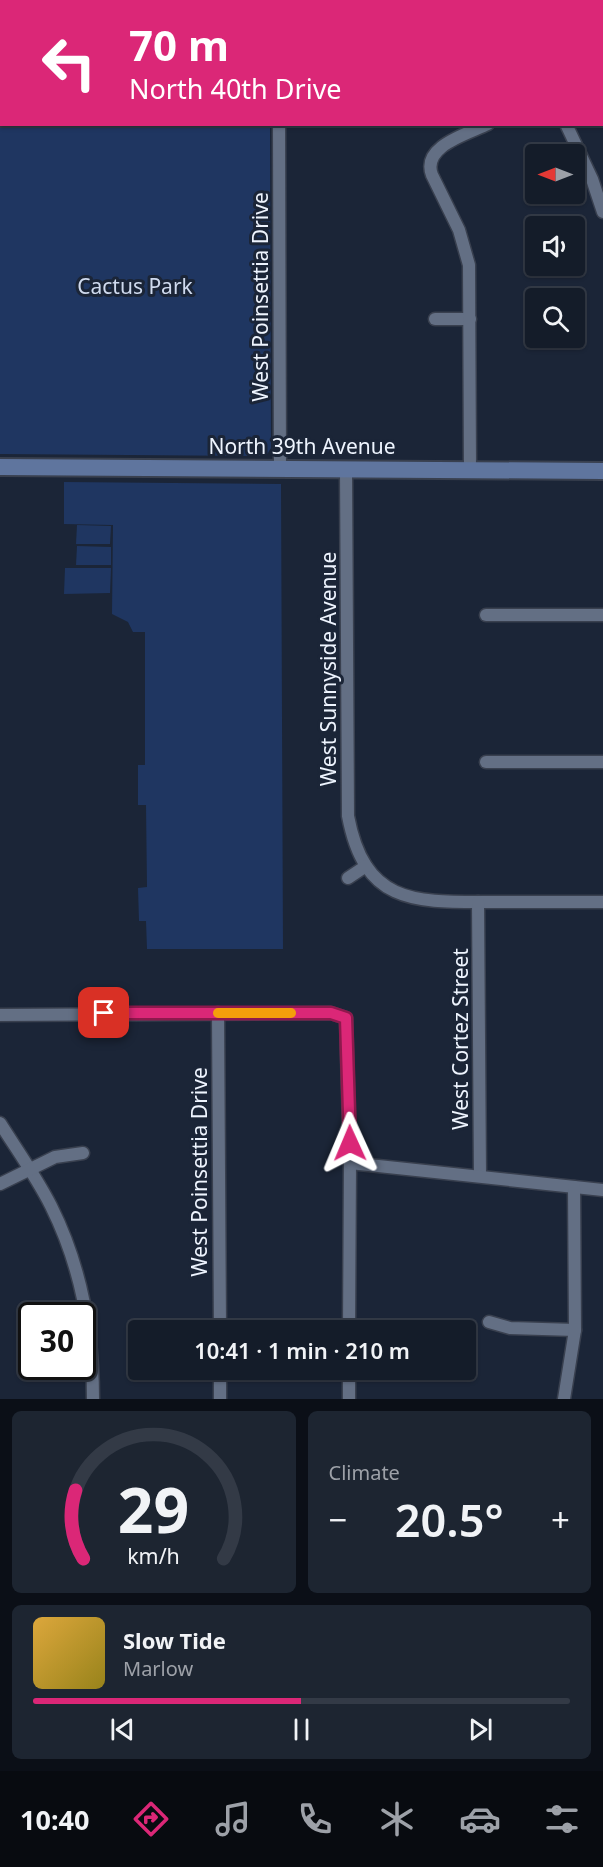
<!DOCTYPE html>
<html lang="en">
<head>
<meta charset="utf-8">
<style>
  :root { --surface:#141c29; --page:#1d2531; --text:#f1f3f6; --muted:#9da1a8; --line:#333a46; --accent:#db2777 }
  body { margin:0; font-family:"Noto Sans",sans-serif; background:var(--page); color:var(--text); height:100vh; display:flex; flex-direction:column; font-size:22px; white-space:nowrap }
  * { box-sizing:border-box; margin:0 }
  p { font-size:20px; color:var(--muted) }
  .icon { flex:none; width:33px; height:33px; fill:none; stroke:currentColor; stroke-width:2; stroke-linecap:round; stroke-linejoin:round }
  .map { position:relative; height:1399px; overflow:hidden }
  .side { display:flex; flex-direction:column; gap:12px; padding:12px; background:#0b0f17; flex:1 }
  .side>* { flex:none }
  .top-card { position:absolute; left:0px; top:0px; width:603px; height:126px; box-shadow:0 2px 4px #0004,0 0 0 2px var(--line); background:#db2777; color:#fff; overflow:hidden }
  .needle { width:39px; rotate:270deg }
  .controls { position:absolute; left:525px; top:144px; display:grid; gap:12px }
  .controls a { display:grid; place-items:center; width:60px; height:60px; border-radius:6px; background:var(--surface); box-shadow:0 2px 4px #0004,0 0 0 2px var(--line); font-size:30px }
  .speed { position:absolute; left:18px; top:1302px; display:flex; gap:12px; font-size:30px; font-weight:700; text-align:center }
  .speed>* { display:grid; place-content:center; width:78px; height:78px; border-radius:50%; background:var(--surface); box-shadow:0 2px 4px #0004,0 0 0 2px var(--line); line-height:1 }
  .speed .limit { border:3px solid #111; border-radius:9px; background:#fff; color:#111 }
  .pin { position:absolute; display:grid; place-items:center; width:51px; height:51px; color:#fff; margin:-26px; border-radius:12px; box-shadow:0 3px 9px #0006 }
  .me { position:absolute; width:66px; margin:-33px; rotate:359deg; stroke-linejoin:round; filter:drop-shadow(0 0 4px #0008) }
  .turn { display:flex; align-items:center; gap:21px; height:126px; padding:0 30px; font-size:27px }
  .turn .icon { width:78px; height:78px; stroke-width:2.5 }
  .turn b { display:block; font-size:42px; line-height:51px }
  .big { font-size:45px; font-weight:600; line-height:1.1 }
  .side .card { flex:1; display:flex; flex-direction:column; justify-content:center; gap:9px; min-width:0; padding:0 21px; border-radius:9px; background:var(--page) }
  .side .dial { align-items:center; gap:0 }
  .dial svg { height:156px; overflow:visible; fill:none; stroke:var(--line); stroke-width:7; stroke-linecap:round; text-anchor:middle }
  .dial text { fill:var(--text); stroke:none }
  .song { display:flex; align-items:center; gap:18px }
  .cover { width:72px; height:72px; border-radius:9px; background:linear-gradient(135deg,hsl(40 70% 55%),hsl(50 70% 35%)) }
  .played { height:6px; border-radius:3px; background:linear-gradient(90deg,var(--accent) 50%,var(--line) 50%) }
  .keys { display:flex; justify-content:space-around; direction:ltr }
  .heat { display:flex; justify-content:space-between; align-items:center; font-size:33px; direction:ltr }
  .side .tiles { flex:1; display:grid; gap:12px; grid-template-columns:1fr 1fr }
  .card:last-child { grid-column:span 2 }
  .trip { position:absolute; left:128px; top:1320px; width:348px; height:60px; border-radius:6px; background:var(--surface); box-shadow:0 2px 4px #0004,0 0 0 2px var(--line); font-weight:600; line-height:60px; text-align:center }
  .dock { display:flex; height:96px; justify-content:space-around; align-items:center; background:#080b10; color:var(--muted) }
  .dock .icon { width:42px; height:42px }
  .dock .active { color:var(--accent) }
  .dock b { font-size:27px; color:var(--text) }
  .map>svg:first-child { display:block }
  .green { fill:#1f3661 }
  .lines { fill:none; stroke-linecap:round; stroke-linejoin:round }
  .street-casing { stroke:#39404f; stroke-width:15 }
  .secondary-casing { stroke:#39404f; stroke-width:20 }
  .street { stroke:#636f84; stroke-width:12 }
  .secondary { stroke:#5f759e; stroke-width:16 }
  .route-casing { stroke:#8e194d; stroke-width:15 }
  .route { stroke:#db2777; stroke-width:10 }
  .slow { stroke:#f59e0b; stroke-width:10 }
  .labels { text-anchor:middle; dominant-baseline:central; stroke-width:6; stroke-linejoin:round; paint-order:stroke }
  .park-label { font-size:21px; fill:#cfdaee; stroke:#1b2537 }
  .street-label { font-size:21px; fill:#eef4fe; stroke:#1b2537 }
</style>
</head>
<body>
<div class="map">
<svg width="603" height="1399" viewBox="0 0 603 1399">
  <rect width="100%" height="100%" fill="#1b2537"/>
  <!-- green -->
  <g class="green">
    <path d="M0,0h270l-268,2v122l268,1 1,323 -5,8 -266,-2z"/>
    <path d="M64,482l217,2 2,465h-136l-1,-28h-7l-1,-33 9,-1 -1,-82h-8v-40h7v-133h-12l-5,-10 -16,-8 1,-89 -49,-1z"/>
    <path d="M77,525l34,1 -1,18h-34z"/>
    <path d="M77,546l34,1v18h-35z"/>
    <path d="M65,568h46l-1,25 -46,1z"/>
  </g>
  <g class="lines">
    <defs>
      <g id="street">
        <path d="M279,0v2"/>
        <path d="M510,0v2"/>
        <path d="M279,124l1,345"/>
        <path d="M566,124l26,55 11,33"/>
        <path d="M435,319h35"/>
        <path d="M346,469l2,347c17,90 68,86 145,86 37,0 73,0 110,0"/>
        <path d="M470,470l-1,-205 -10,-35 -27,-55c-11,-29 36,-41 56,-51"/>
        <path d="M486,615h117"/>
        <path d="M486,762h117"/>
        <path d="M348,878l18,-12"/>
        <path d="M478,902l2,274"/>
        <path d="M218,1013l2,317"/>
        <path d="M0,1015l331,-2 15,5 4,145 -1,167"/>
        <path d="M0,1123c17,27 37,55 51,83 30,60 42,126 42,193"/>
        <path d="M350,1163l253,27"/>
        <path d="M0,1184l55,-27 28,-4"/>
        <path d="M489,1322l21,6 65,2"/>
        <path d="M220,1370v29"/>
        <path d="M349,1399v-29"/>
        <path d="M564,1399l11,-69 -1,-143"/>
      </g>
      <path id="secondary" d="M0,467l603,4"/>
    </defs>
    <!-- street casing -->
    <use href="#street" class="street-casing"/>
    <!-- secondary casing -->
    <use href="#secondary" class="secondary-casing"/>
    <!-- street -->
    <use href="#street" class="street"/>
    <!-- secondary -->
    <use href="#secondary" class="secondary"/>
  </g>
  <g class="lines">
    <defs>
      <path id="route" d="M104,1013h227l15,5 4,125"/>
    </defs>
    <!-- route casing -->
    <use href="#route" class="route-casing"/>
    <!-- route -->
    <use href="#route" class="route"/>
    <!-- slow -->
    <path class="slow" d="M218,1013h73"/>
  </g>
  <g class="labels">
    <!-- park labels -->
    <g class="park-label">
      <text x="135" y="286">Cactus Park</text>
    </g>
    <!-- street labels -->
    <g class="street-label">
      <text transform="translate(260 297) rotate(-90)">West Poinsettia Drive</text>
      <text x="302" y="446">North 39th Avenue</text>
      <text transform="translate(328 669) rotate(-90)">West Sunnyside Avenue</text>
      <text transform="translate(460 1039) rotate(-90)">West Cortez Street</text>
      <text transform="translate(199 1172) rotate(-90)">West Poinsettia Drive</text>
    </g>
  </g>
</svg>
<div class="controls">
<a><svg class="needle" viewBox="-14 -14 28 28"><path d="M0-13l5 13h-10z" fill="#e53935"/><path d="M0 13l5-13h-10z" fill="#9da1a8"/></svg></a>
<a><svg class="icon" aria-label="sound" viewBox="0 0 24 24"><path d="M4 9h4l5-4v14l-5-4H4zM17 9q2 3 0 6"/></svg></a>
<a><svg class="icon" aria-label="search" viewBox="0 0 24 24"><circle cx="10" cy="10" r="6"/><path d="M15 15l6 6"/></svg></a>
</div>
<div class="speed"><div class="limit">30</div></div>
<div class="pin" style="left:104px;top:1013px;background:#d93025"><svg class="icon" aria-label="arrive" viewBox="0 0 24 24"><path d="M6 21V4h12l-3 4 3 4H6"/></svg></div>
<svg class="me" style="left:350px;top:1143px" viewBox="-20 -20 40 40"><path d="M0-17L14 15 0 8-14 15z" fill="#db2777" stroke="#fff" stroke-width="4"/></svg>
<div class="trip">10:41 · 1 min · 210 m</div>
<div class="top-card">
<div class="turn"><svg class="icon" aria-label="left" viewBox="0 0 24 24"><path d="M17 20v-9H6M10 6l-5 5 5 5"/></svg><div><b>70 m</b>North 40th Drive</div></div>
</div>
</div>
<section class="side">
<div class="tiles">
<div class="card dial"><svg viewBox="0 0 100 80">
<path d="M14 69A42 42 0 1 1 86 69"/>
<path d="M14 69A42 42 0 0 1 10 34" stroke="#db2777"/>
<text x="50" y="56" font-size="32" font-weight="700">29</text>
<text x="50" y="72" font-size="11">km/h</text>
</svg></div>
<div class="card"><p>Climate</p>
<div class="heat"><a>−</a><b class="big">20.5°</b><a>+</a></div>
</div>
<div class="card">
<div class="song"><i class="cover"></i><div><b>Slow Tide</b><p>Marlow</p></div></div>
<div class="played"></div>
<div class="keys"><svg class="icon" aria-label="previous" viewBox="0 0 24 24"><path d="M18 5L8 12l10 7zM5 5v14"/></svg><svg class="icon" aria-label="pause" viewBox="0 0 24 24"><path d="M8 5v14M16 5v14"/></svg><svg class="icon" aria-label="next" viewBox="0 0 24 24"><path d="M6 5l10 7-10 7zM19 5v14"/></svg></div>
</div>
</div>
</section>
<nav class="dock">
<b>10:40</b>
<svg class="icon active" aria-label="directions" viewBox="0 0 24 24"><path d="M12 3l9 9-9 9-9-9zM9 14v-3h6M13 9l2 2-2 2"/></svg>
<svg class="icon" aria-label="music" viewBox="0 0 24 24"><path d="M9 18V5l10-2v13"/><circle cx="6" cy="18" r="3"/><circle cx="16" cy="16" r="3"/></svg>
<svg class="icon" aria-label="phone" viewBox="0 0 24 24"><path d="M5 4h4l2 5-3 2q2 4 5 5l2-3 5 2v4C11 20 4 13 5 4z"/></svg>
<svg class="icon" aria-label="climate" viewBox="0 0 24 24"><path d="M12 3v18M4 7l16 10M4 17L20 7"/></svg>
<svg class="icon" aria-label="car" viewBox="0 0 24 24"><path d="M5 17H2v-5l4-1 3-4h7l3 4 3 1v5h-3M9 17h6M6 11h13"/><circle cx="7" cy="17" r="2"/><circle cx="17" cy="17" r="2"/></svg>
<svg class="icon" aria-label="filters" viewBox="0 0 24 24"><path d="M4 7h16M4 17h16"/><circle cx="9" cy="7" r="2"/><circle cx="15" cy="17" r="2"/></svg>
</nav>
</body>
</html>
